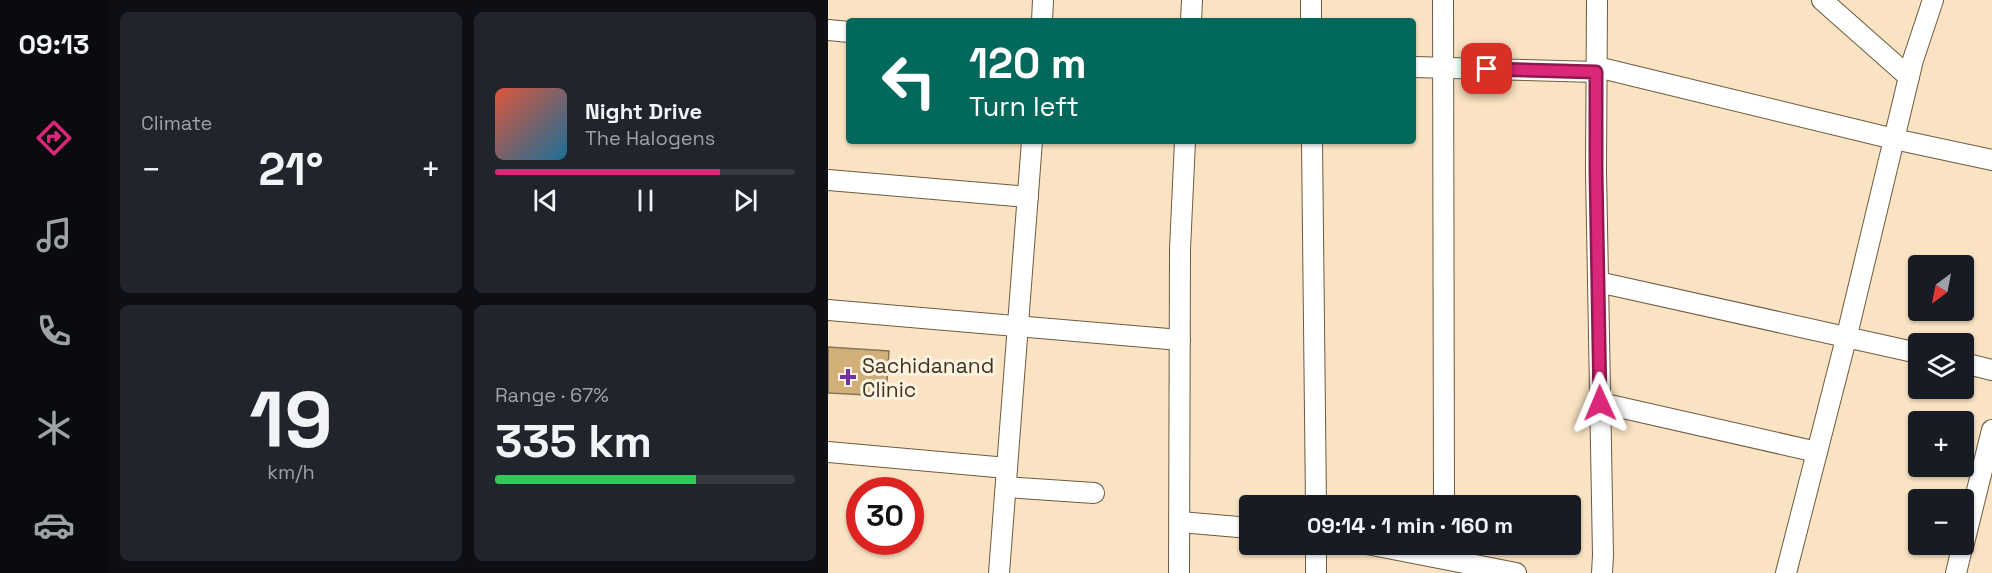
<!DOCTYPE html>
<html lang="en">
<head>
<meta charset="utf-8">
<style>
  :root { --surface:#171b24; --page:#20242c; --text:#f1f3f6; --muted:#9ea1a6; --line:#363941; --accent:#db2777 }
  body { margin:0; font-family:"Space Grotesk",sans-serif; background:var(--page); color:var(--text); height:100vh; display:flex; flex-direction:column; font-size:22px; white-space:nowrap }
  * { box-sizing:border-box; margin:0 }
  p { font-size:20px; color:var(--muted) }
  .icon { flex:none; width:33px; height:33px; fill:none; stroke:currentColor; stroke-width:2; stroke-linecap:round; stroke-linejoin:round }
  .map { position:relative; flex:1; overflow:hidden }
  .drawer { display:flex; flex-direction:column; gap:12px; padding:12px; background:#0d0f14; width:720px }
  .drawer>* { flex:none }
  .banner { position:absolute; left:18px; top:18px; width:570px; height:126px; border-radius:6px; box-shadow:0 2px 4px #0004; background:#00695c; color:#fff; overflow:hidden }
  .needle { width:39px; rotate:212deg }
  .tools { position:absolute; left:1080px; top:255px; display:grid; gap:12px }
  .tools a { display:grid; place-items:center; width:66px; height:66px; border-radius:6px; background:var(--surface); box-shadow:0 2px 4px #0004; font-size:30px }
  .speed { position:absolute; left:18px; top:477px; display:flex; gap:12px; font-size:30px; font-weight:700; text-align:center }
  .speed>* { display:grid; place-content:center; width:78px; height:78px; border-radius:50%; background:var(--surface); box-shadow:0 2px 4px #0004; line-height:1 }
  .speed .limit { border:9px solid #d22; background:#fff; color:#111 }
  .pin { position:absolute; display:grid; place-items:center; width:51px; height:51px; color:#fff; margin:-26px; border-radius:12px; box-shadow:0 3px 9px #0006 }
  .me { position:absolute; width:66px; margin:-33px; rotate:359deg; stroke-linejoin:round; filter:drop-shadow(0 0 4px #0008) }
  .turn { display:flex; align-items:center; gap:21px; height:126px; padding:0 24px; font-size:27px }
  .turn .icon { width:78px; height:78px; stroke-width:2.5 }
  .turn b { display:block; font-size:42px; line-height:51px }
  .big { font-size:45px; font-weight:800; line-height:1.1 }
  .drawer .tile { flex:1; display:flex; flex-direction:column; justify-content:center; gap:9px; min-width:0; padding:0 21px; border-radius:9px; background:var(--page) }
  .drawer .dial { align-items:center; gap:0 }
  .dial b { font-size:78px; line-height:1 }
  .song { display:flex; align-items:center; gap:18px }
  .cover { width:72px; height:72px; border-radius:9px; background:linear-gradient(135deg,hsl(10 70% 55%),hsl(200 70% 35%)) }
  .played { height:6px; border-radius:3px; background:linear-gradient(90deg,var(--accent) 75%,var(--line) 75%) }
  .keys { display:flex; justify-content:space-around; direction:ltr }
  .heat { display:flex; justify-content:space-between; align-items:center; font-size:33px; direction:ltr }
  .charge { height:9px; border-radius:4px; background:linear-gradient(90deg,#34c759 67%,var(--line) 0) }
  .drawer .tiles { flex:1; display:grid; gap:12px; grid-template-columns:repeat(2,1fr) }
  .trip { position:absolute; left:411px; top:495px; width:342px; height:60px; border-radius:6px; background:var(--surface); box-shadow:0 2px 4px #0004; font-weight:800; line-height:60px; text-align:center }
  main { display:flex; flex:1; min-height:0 }
  .tabs { display:flex; flex-direction:column; width:108px; justify-content:space-around; align-items:center; background:#090b0e; color:var(--muted) }
  .tabs .icon { width:42px; height:42px }
  .tabs .on { color:var(--accent) }
  .tabs b { font-size:27px; color:var(--text) }
  .map>svg:first-child { display:block }
  .building { fill:#d0af79; stroke:#897658; stroke-width:1.5 }
  .lines { fill:none; stroke-linecap:round; stroke-linejoin:round }
  .minor-casing { stroke:#6e5b3e; stroke-width:22 }
  .minor { stroke:#fff; stroke-width:20 }
  .route-casing { stroke:#8e194d; stroke-width:15 }
  .route { stroke:#db2777; stroke-width:10 }
  .poi-dot { fill:#7333a7; stroke:#fff2de; stroke-width:2 }
  .labels { text-anchor:middle; dominant-baseline:central; stroke-width:6; stroke-linejoin:round; paint-order:stroke }
  .poi-label { font-size:21px; fill:#3c3327; stroke:#fff2de; text-anchor:start }
</style>
</head>
<body>
<main>
<nav class="tabs">
<b>09:13</b>
<svg class="icon on" aria-label="directions" viewBox="0 0 24 24"><path d="M12 3l9 9-9 9-9-9zM9 14v-3h6M13 9l2 2-2 2"/></svg>
<svg class="icon" aria-label="music" viewBox="0 0 24 24"><path d="M9 18V5l10-2v13"/><circle cx="6" cy="18" r="3"/><circle cx="16" cy="16" r="3"/></svg>
<svg class="icon" aria-label="phone" viewBox="0 0 24 24"><path d="M5 4h4l2 5-3 2q2 4 5 5l2-3 5 2v4C11 20 4 13 5 4z"/></svg>
<svg class="icon" aria-label="climate" viewBox="0 0 24 24"><path d="M12 3v18M4 7l16 10M4 17L20 7"/></svg>
<svg class="icon" aria-label="car" viewBox="0 0 24 24"><path d="M5 17H2v-5l4-1 3-4h7l3 4 3 1v5h-3M9 17h6M6 11h13"/><circle cx="7" cy="17" r="2"/><circle cx="17" cy="17" r="2"/></svg>
</nav>
<section class="drawer">
<div class="tiles">
<div class="tile"><p>Climate</p>
<div class="heat"><a>−</a><b class="big">21°</b><a>+</a></div>
</div>
<div class="tile">
<div class="song"><i class="cover"></i><div><b>Night Drive</b><p>The Halogens</p></div></div>
<div class="played"></div>
<div class="keys"><svg class="icon" aria-label="previous" viewBox="0 0 24 24"><path d="M18 5L8 12l10 7zM5 5v14"/></svg><svg class="icon" aria-label="pause" viewBox="0 0 24 24"><path d="M8 5v14M16 5v14"/></svg><svg class="icon" aria-label="next" viewBox="0 0 24 24"><path d="M6 5l10 7-10 7zM19 5v14"/></svg></div>
</div>
<div class="tile dial"><b>19</b><p>km/h</p></div>
<div class="tile"><p>Range · 67%</p><b class="big">335 km</b><div class="charge"></div></div>
</div>
</section>
<div class="map">
<svg width="1164" height="573" viewBox="0 0 1164 573">
  <rect width="100%" height="100%" fill="#f9e3c2"/>
  <!-- building -->
  <path class="building" d="M0,347l61,4 -3,45 -58,-3z"/>
  <g class="lines">
    <defs>
      <g id="minor">
        <path d="M483,0v21"/>
        <path d="M615,0l1,506"/>
        <path d="M769,0l-1,171 7,384 -1,18"/>
        <path d="M994,0l87,77"/>
        <path d="M214,21l1,-21"/>
        <path d="M363,21l1,-21"/>
        <path d="M0,30l21,2"/>
        <path d="M585,67l183,5"/>
        <path d="M769,67l297,72 98,21"/>
        <path d="M484,141l4,365"/>
        <path d="M0,180l200,17"/>
        <path d="M770,282l320,71"/>
        <path d="M0,310l352,30"/>
        <path d="M1136,363l28,7"/>
        <path d="M773,403l216,49"/>
        <path d="M0,452l179,16"/>
        <path d="M178,487l88,6"/>
        <path d="M352,522l70,6"/>
        <path d="M1136,543l28,-113"/>
        <path d="M488,544v29"/>
        <path d="M539,544l149,29"/>
        <path d="M171,573l33,-432"/>
        <path d="M351,573l1,-324 5,-108"/>
        <path d="M958,573l61,-238 66,-275 20,-60"/>
        <path d="M1128,573l7,-29"/>
      </g>
    </defs>
    <!-- minor casing -->
    <use href="#minor" class="minor-casing"/>
    <!-- minor -->
    <use href="#minor" class="minor"/>
  </g>
  <g class="lines">
    <defs>
      <path id="route" d="M659,69l109,3v99l4,232"/>
    </defs>
    <!-- route casing -->
    <use href="#route" class="route-casing"/>
    <!-- route -->
    <use href="#route" class="route"/>
  </g>
  <!-- markers -->
  <path class="poi-dot" d="M17 368h6v6h6v6h-6v6h-6v-6h-6v-6h6z"/>
  <g class="labels">
    <!-- poi labels -->
    <g class="poi-label">
      <text x="34" y="365">Sachidanand<tspan x="34" dy="24">Clinic</tspan></text>
    </g>
  </g>
</svg>
<div class="tools">
<a><svg class="needle" viewBox="-14 -14 28 28"><path d="M0-13l5 13h-10z" fill="#e53935"/><path d="M0 13l5-13h-10z" fill="#9ea1a6"/></svg></a>
<a><svg class="icon" aria-label="layers" viewBox="0 0 24 24"><path d="M12 4l9 5-9 5-9-5zM3 14l9 5 9-5"/></svg></a>
<a>+</a>
<a>−</a>
</div>
<div class="speed"><div class="limit">30</div></div>
<div class="pin" style="left:659px;top:69px;background:#d93025"><svg class="icon" aria-label="arrive" viewBox="0 0 24 24"><path d="M6 21V4h12l-3 4 3 4H6"/></svg></div>
<svg class="me" style="left:772px;top:403px" viewBox="-20 -20 40 40"><path d="M0-17L14 15 0 8-14 15z" fill="#db2777" stroke="#fff" stroke-width="4"/></svg>
<div class="trip">09:14 · 1 min · 160 m</div>
<div class="banner">
<div class="turn"><svg class="icon" aria-label="left" viewBox="0 0 24 24"><path d="M17 20v-9H6M10 6l-5 5 5 5"/></svg><div><b>120 m</b>Turn left</div></div>
</div>
</div>
</main>
</body>
</html>
